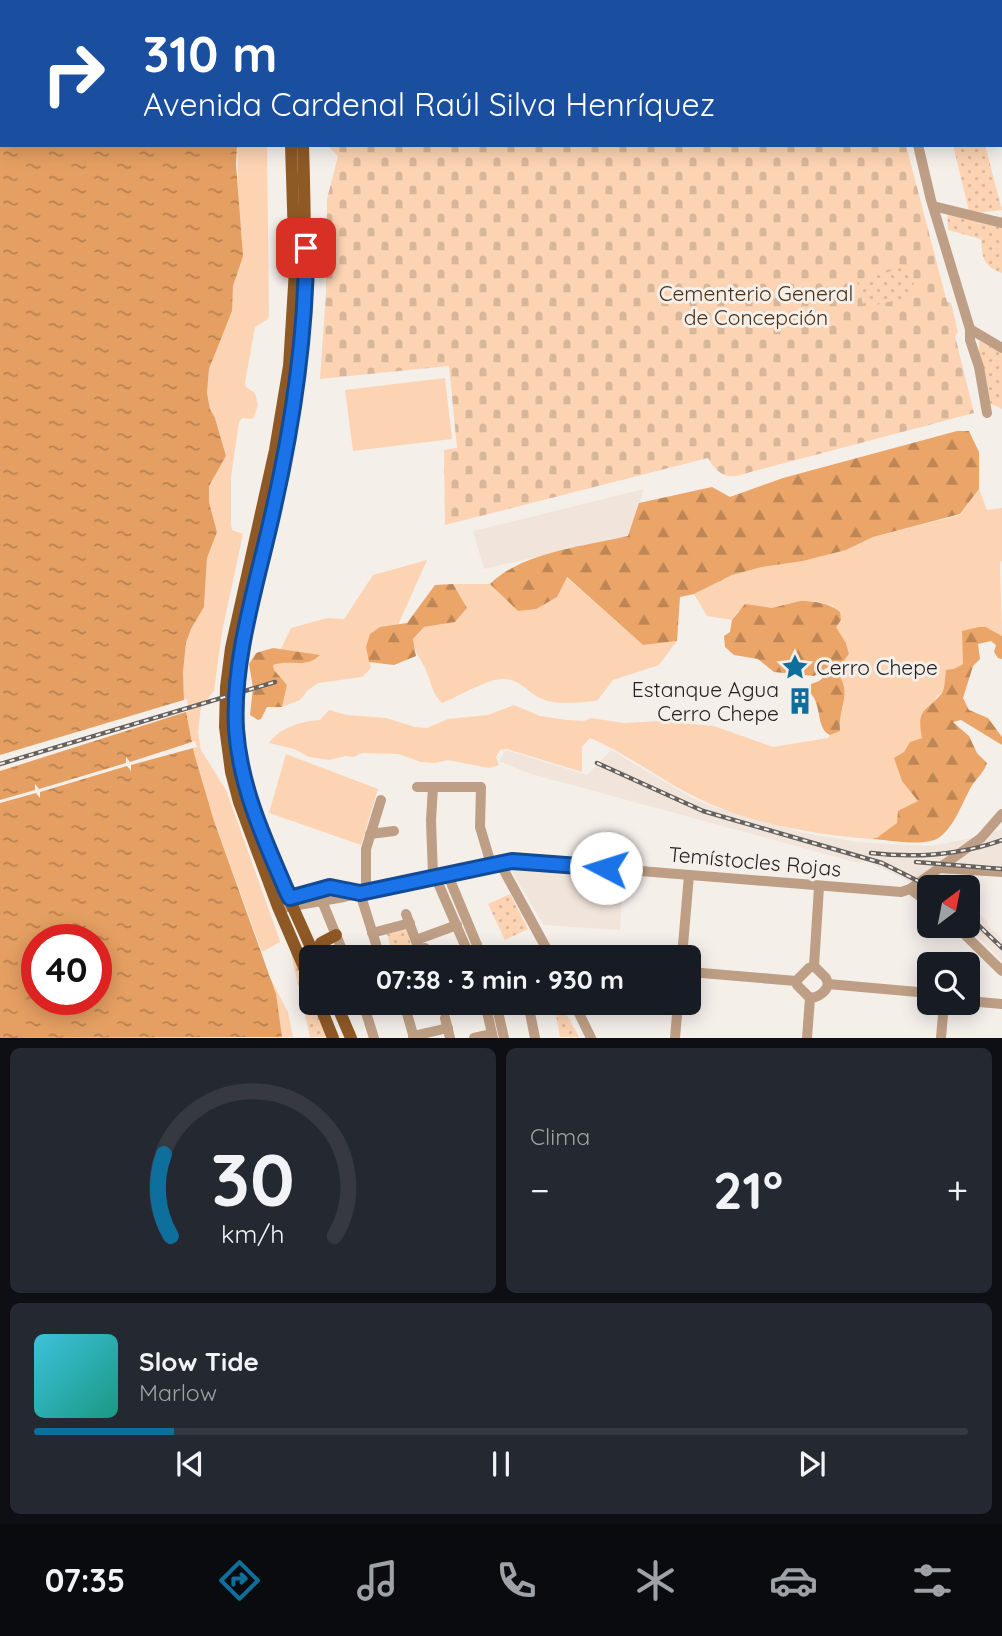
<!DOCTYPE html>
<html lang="es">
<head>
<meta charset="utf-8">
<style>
  :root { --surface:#171b24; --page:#242831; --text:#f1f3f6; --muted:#9ea1a6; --line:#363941; --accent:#0e6e9c }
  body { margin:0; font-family:Quicksand,sans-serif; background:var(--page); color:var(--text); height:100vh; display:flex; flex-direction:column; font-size:26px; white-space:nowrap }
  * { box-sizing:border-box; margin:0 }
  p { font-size:23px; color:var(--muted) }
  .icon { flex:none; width:38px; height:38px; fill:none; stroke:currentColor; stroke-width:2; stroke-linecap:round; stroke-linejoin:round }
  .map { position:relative; height:1038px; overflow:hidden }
  .sheet { display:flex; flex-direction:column; gap:10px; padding:10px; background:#0d0f14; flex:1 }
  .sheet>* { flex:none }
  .guide { position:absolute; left:0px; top:0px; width:1003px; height:147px; box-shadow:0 4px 18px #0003; background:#1a4fa0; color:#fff; overflow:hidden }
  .needle { width:46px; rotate:32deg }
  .fabs { position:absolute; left:917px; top:875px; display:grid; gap:14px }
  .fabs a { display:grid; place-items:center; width:63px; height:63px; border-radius:10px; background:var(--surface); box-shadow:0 4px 18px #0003; font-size:35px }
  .speed { position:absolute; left:21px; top:924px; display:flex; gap:14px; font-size:35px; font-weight:700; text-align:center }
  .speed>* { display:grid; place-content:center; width:91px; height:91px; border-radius:50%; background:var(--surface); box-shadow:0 4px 18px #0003; line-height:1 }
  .speed .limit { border:10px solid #d22; background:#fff; color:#111 }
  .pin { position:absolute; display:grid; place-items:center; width:60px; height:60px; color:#fff; margin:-30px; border-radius:14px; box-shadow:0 4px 10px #0006 }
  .me { position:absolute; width:77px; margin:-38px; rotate:275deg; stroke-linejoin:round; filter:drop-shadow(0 0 5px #0008) }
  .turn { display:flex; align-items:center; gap:24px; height:147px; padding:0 28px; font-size:32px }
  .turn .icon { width:91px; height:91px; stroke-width:2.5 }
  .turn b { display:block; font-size:49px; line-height:60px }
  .big { font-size:52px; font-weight:800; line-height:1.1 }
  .sheet .tile { flex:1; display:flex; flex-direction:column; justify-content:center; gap:10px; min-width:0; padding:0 24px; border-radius:10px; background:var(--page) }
  .sheet .dial { align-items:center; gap:0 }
  .dial svg { height:182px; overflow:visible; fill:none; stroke:var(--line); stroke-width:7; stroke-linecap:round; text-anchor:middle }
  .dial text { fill:var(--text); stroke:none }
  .song { display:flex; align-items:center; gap:21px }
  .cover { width:84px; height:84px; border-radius:10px; background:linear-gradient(135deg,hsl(190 70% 55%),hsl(170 70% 35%)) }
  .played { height:7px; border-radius:4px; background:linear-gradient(90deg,var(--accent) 15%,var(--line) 15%) }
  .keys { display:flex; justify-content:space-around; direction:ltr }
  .heat { display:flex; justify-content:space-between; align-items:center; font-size:38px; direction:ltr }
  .sheet .tiles { flex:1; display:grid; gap:10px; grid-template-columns:1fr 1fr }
  .tile:last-child { grid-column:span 2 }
  .trip { position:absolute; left:299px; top:945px; width:402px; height:70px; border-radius:10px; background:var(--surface); box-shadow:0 4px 18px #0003; font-weight:800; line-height:70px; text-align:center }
  .tab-bar { display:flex; height:112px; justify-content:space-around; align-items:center; background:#090b0e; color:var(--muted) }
  .tab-bar .icon { width:49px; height:49px }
  .tab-bar .on { color:var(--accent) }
  .tab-bar b { font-size:32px; color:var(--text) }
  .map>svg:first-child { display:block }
  .built { fill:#f1e4da }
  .grass { fill:#fcd4b3 }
  .forest { fill:url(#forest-firs) }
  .cemetery { fill:url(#cemetery-stones) }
  .park { fill:url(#park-dots) }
  .water { fill:url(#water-ripples); fill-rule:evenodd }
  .pier { fill:#f5efea }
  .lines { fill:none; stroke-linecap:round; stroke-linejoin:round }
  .minor { stroke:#be9f85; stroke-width:10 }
  .major { stroke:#8f5926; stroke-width:12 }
  .rail-casing { stroke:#65615e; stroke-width:4.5 }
  .rail { stroke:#f5efea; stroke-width:2; stroke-dasharray:5; stroke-linecap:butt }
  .route-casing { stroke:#114b97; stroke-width:18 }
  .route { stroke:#1a73e8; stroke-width:12 }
  .labels { text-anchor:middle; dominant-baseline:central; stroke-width:6; stroke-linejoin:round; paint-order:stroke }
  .park-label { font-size:21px; fill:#4b2e14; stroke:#f5efea }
  .poi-label { font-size:21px; fill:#242220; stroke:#f5efea; text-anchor:start }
  .street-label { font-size:21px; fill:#242220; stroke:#f5efea }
</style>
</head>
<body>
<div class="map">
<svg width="1002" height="1038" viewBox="0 0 1002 1038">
  <defs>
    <pattern id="forest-firs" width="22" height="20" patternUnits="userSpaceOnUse" patternTransform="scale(1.75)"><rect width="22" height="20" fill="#eba568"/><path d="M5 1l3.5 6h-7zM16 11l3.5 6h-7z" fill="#be8655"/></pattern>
    <pattern id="cemetery-stones" width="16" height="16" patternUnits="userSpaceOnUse" patternTransform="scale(1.75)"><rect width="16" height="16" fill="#fcd4b3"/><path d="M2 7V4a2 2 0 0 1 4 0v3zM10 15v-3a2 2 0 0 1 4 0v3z" fill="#d8b69a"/></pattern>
    <pattern id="park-dots" width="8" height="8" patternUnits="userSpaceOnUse" patternTransform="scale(1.75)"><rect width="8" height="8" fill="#fcd4b3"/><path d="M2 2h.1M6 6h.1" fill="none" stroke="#d8b69a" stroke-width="1.8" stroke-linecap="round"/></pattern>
    <pattern id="water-ripples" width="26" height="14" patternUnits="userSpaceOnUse" patternTransform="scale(1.75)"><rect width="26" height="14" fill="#e59f62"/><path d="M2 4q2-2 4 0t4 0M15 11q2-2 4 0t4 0" fill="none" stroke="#b98150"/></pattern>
  </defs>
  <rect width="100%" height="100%" fill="#f5efea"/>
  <!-- built -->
  <g class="built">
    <path d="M644,489l-15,47 -145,33 -11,-38z"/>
    <path d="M506,750l81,25 24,-25 76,45 21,10 92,27 57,10 73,4 53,-10 19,-7v41h-48l-6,7 -5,-4 -10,10 7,4h-11v9l-18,-14 -43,-20 -10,1 -330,-90 -29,-12z"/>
    <path d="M514,864l109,10 -3,56 -76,-5 -31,-52z"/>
    <path d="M968,903l20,19 -1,3 15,14v22l-35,-35z"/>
  </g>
  <!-- grass -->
  <g class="grass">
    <path d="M237,145h30l2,170 -1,4 -13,8 -10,56 1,4 9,6 3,12 -5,14 -11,-1 -3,4 -8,55v47l1,6 11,4 -21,98 -8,59 -13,16 -3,25 3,18 25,40 53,148 1,4 -18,10 -48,-131 -20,-68 -10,-52 -1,-29 3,-29 5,-14 13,-22 3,-49 10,-26 -8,-30v-16l17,-30 -11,-38 -5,-9 -3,-16 2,-24 23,-58v-17l10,-56 -3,-18z"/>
    <path d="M445,378l7,61 -99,12 -8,-61z"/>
    <path d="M979,489l8,21 15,-2v52l-2,3 2,73 -16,-9 -14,3 -9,34c-13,7 -19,14 -20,28l-6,4 -15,42 -12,4 -6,10 15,49c-14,13 -28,32 -47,38 -54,-4 -119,-15 -168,-38 -40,-18 -74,-46 -114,-63l-8,9v25l-75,-23 -7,1 -4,7 3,8 -10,3 -41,-8 -13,3 -14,-1 -23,-8 -36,-1 -8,4 -9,-1 -16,4 -20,-3 -15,-8 -25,-6c11,-16 34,-22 51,-23l9,-10 18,5 39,3 29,9 12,1 21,-9 40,-4 26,-10 26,11 28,4 16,1 7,-3 33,5 35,-2 55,5 59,21 55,-9 2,-3 10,-4c-2,-26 15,-39 -6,-62l9,-7 6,-8 -3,-11 -10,-16 -3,-21 -17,-5h-16l-28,7 -34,3 -6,9 -25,-4 -13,-22 38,-19 30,-8 41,-6 43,-11 27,-13 87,-22z"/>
    <path d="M427,560l-29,65 -18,2 -14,20 5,21 -9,9 -44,6 -10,7 -8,10 -18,7 5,-22 -14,-15v-5l18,-37 36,-10 17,1 29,-44z"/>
    <path d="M566,577l77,68 34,-4 -18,24 -46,15 -16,21c-17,1 -38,5 -55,-2 -15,-6 -21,-20 -38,-20 -16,-1 -46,18 -62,24 -11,-10 -11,-24 -18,-37 -7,-13 -8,-11 -11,-27l11,-12 31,-5 12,-14 -14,-24h37l29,27z"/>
    <path d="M286,754l92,35 -17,56 -92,-32z"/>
    <path d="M268,974l20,38 5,25h-11z"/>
  </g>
  <!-- forest -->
  <g class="forest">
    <path d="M957,431h12l10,21v37l-19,25 -87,23 -27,13 -43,11 -41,6 -30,8 -38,19 -14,3 -3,44 -34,4 -76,-68 -10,20 -21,12 -18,2 -28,-27c32,-32 96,-38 138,-48l11,-33 73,-16 18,10 53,-19z"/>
    <path d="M453,584l14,24 -12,14 -31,5 -11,12 3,17 -22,9 -25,-3 -3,-15 4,-13 10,-7 27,-4 28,-38z"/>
    <path d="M800,601c15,0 29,2 40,11l1,8 -5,7 10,16 3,11 -6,8 -10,2 -19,12 -40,-4 -16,-13 -24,-4 -9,-8 -1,-11 6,-4 2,-12 13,-16 27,4z"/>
    <path d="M979,627h7l16,9v23l-4,-1 -4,-6 2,-7 -5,-4 -13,3 2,15 -7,7 -10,32 6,12 19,8 14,19v8l-41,-25 -8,2 16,14 8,17 10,10c-2,9 -13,17 -17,26 -8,15 -16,37 -29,47 -13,12 -52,4 -69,3l6,-2 19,-14 1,-12 20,-10 -16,-20 -8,-23 10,-6 6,-10 12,-4c-6,-31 4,-25 20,-45 3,-5 3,-17 4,-23l8,-1 9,-5 -1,-33z"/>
    <path d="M273,648l47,7c-14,14 -29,4 -47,10l1,5 13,15 -5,22h-15l-6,12 -3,1 -8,-5 3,-27 -4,-24 7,-11z"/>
    <path d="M834,669c21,23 4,36 6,62l-10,4c-14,-6 -8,-30 -19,-41v-10l8,-3z"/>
  </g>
  <!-- cemetery -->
  <g class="cemetery">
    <path d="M318,0h548l1,2h-549z"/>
    <path d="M327,145h579l41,157 4,1 7,29 -3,4 19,77 -238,63c-14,2 -22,-7 -28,-18l-263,67 -1,-75 13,-2 -8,-82 -129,13 6,-87 1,-93 11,-43z"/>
  </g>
  <!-- park -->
  <g class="park">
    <path d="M953,145h32l17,65 -26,3 6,2 20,2v56c-19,-7 -20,-15 -21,-34l-33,-9 -1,-25 22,6z"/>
    <path d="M908,266l9,29 -53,13 -7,-27z"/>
    <path d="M979,341l23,12v56l-16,-8 -7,-34z"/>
    <path d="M510,894l18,35 -23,11 -17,-36z"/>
    <path d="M407,929l4,17 -19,5 -5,-17z"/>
    <path d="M287,936l40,101h-17z"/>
    <path d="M554,1003h6l19,34h-19z"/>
  </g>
  <!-- water -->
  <path class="water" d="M0,0h235l-233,2v143h235l-1,19 7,92 -10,30 -1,25 -23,58 -2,24 3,16 5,9 11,38 -17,30v16l8,30 -10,26 -3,49 -13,22 -5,14 -3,29 1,29 10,52 20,68 62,173 6,43 -282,1zM37,940h59v59h-59z"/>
  <!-- pier -->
  <g class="pier">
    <path d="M187,699l2,12 -189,60v-16z"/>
    <path d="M195,741l2,6 -66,18v6l-4,-5 -87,26v6l-4,-5 -36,10v-3l35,-10v-6l4,5 87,-26v-6l4,5z"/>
  </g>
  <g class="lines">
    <!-- minor -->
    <g class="minor">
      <path d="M880,0l1,2"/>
      <path d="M1001,62l1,-1"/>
      <path d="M1001,138l1,4"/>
      <path d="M918,145l13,55 39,129v11l9,27 8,46"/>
      <path d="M933,206l69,17"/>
      <path d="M970,329l32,19"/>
      <path d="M417,787h64l-1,40 11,37"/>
      <path d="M370,834l24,-3"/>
      <path d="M500,863l51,94"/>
      <path d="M940,868l62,4"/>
      <path d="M447,873l35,84"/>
      <path d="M433,876l-2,-56 2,-33"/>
      <path d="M435,876l35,81"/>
      <path d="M910,889l19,14"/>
      <path d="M366,892v-43l15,-49"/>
      <path d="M360,893l20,64"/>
      <path d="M320,896l25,61"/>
      <path d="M284,902c22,-16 51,-15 76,-9"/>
      <path d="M287,907l57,-10 112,-26 61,-10 384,31 9,-3 71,-51 21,-24"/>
      <path d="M406,914l12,33"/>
      <path d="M956,926l46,45"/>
      <path d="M372,933l38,-10"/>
      <path d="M416,940l41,-15"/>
      <path d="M379,957l46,-9"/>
      <path d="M682,957l7,-82"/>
      <path d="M814,966l5,-79"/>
      <path d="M814,966l12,12 2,6"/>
      <path d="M690,972l106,9"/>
      <path d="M796,981l1,4 13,13"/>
      <path d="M796,981l13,-13 5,-2"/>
      <path d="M828,984l101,9"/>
      <path d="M810,998c8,0 17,-7 18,-14"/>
      <path d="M968,1001l34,3"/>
      <path d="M363,1003l11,35"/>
      <path d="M404,1003l10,35"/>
      <path d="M485,1003l8,35"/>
      <path d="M496,1003l8,35"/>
      <path d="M528,1003l7,35"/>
      <path d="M574,1003l17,35"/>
      <path d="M445,1018l5,20"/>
      <path d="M413,1036l35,-8"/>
      <path d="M474,1038l18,-4"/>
      <path d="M675,1038l3,-35"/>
      <path d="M807,1038l3,-40"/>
      <path d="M941,1038l3,-35"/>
    </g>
    <!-- major -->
    <g class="major">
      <path d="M286,0v2"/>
      <path d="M297,0v2"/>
      <path d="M291,145l4,125 -6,96 -14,84 -44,198 -5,39 -1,40 6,45 8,30 39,105 34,79"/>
      <path d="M303,145c3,96 5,191 -13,286 -10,52 -22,104 -34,155 -11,52 -25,104 -19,158 10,74 49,145 78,213"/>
      <path d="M315,956l6,-13 15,-8"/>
      <path d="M319,1003l14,35"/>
      <path d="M336,1003l15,35"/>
    </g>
    <defs>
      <g id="rail">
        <path d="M597,763l106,48 179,52 48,24"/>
        <path d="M0,764l275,-82"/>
        <path d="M871,853c44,5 89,2 131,-13"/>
        <path d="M916,862l86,7"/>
        <path d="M968,915l34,33"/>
      </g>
    </defs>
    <!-- rail casing -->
    <use href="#rail" class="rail-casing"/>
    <!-- rail -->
    <use href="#rail" class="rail"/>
  </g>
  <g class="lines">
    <defs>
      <path id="route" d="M306,248c0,90 -13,175 -33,263 -15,69 -41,147 -37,218 4,58 28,110 50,161l4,8 40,-11 30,6 152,-32 94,7"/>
    </defs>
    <!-- route casing -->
    <use href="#route" class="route-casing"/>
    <!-- route -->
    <use href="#route" class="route"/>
  </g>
  <!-- icons -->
  <defs>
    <symbol id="sight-bare" viewBox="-9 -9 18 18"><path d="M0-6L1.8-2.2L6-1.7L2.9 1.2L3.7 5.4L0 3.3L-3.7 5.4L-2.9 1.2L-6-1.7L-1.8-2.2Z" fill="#0e6e9c" stroke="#f5efea" stroke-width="2.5" paint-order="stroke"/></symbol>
    <symbol id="building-bare" viewBox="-9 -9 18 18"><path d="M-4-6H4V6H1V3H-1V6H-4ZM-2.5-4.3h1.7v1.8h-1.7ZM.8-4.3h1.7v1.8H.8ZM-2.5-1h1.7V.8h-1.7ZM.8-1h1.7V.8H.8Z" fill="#0e6e9c" stroke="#f5efea" stroke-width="2.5" paint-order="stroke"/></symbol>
  </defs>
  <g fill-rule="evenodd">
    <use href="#sight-bare" x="776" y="648" width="38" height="38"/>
    <use href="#building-bare" x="781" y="682" width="38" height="38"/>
  </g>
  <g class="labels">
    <!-- park labels -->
    <g class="park-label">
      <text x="756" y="293">Cementerio General<tspan x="756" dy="24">de Concepción</tspan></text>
    </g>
    <!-- poi labels -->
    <g class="poi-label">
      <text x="816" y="667">Cerro Chepe</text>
      <text x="779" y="689" text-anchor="end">Estanque Agua<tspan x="779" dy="24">Cerro Chepe</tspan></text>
    </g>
    <!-- street labels -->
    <g class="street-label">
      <text transform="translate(755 861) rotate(5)">Temístocles Rojas</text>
    </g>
  </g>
</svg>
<div class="fabs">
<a><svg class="needle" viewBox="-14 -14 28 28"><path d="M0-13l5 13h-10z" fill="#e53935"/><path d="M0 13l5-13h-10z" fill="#9ea1a6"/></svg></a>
<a><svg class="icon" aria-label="search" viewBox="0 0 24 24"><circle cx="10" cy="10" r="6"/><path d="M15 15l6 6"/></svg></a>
</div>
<div class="speed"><div class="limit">40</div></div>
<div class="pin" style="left:306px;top:248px;background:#d93025"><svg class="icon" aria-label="arrive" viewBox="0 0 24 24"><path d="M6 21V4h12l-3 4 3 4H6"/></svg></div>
<svg class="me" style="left:606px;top:868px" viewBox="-20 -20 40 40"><circle r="19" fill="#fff"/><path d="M0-13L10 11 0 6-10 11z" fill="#1a73e8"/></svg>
<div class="trip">07:38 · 3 min · 930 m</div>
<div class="guide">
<div class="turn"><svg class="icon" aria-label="right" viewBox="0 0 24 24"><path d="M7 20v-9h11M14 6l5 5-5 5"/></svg><div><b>310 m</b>Avenida Cardenal Raúl Silva Henríquez</div></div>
</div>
</div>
<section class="sheet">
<div class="tiles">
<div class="tile dial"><svg viewBox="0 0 100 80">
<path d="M14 69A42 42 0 1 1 86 69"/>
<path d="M14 69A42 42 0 0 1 11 33" stroke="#0e6e9c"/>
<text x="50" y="56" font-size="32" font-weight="700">30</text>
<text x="50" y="72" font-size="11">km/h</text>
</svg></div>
<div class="tile"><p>Clima</p>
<div class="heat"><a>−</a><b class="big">21°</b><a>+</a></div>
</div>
<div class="tile">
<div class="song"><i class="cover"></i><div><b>Slow Tide</b><p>Marlow</p></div></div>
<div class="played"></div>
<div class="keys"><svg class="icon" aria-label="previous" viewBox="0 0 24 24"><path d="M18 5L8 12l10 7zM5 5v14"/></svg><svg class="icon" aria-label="pause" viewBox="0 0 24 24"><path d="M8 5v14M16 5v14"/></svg><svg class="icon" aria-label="next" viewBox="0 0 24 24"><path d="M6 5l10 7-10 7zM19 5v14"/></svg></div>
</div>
</div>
</section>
<nav class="tab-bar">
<b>07:35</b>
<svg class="icon on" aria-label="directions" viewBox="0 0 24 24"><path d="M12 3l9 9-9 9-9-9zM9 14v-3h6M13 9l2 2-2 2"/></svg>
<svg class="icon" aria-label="music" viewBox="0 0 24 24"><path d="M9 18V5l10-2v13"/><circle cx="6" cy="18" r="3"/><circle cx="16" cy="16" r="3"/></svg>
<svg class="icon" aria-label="phone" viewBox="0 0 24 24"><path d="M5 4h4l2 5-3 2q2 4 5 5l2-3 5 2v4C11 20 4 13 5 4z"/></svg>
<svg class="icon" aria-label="climate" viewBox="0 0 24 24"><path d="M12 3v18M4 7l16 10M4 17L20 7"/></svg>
<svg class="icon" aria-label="car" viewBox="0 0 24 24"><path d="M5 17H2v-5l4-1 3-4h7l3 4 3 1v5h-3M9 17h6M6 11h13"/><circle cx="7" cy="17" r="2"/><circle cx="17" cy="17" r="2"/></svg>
<svg class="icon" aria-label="filters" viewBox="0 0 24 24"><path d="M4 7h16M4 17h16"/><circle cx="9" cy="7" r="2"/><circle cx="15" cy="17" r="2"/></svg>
</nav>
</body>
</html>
